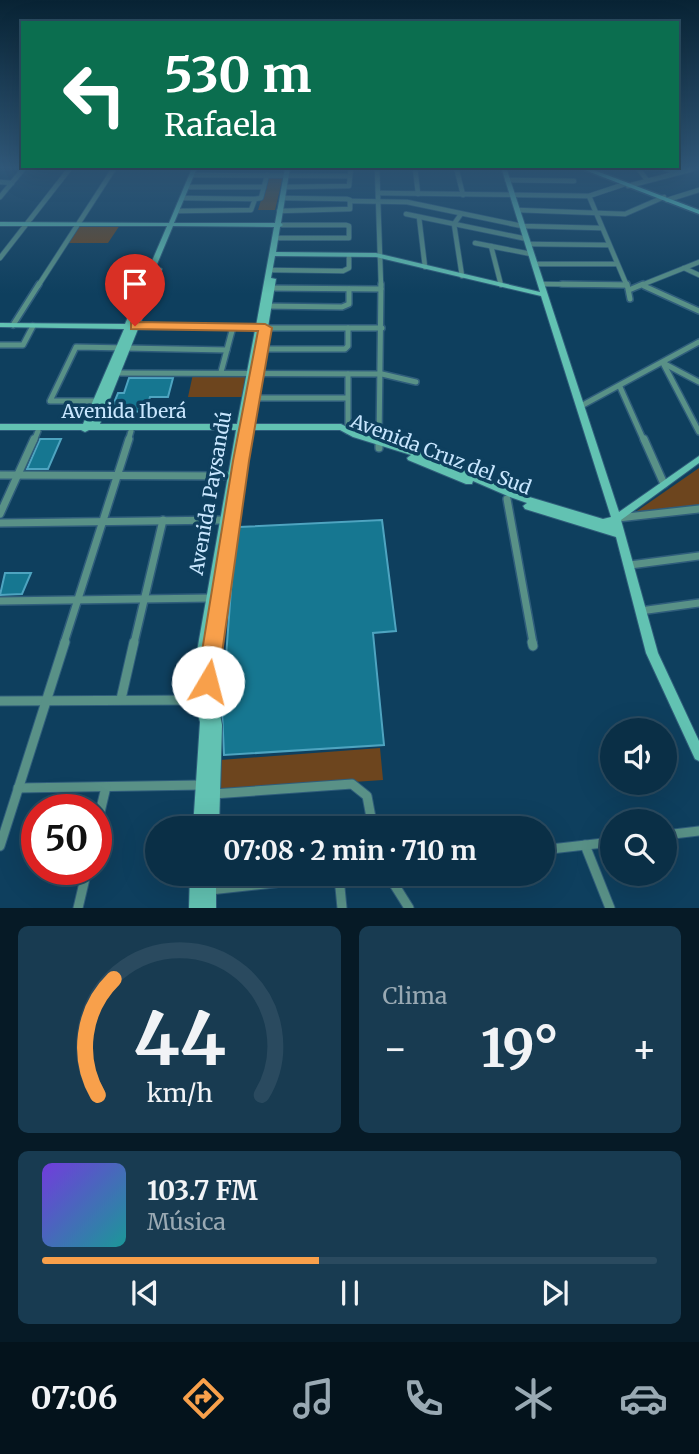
<!DOCTYPE html>
<html lang="es">
<head>
<meta charset="utf-8">
<style>
  :root { --surface:#0a2f46; --page:#183b51; --text:#f1f3f6; --muted:#99a9b3; --line:#2a4a5f; --accent:#f8a04b }
  body { margin:0; font-family:Merriweather,serif; background:var(--page); color:var(--text); height:100vh; display:flex; flex-direction:column; font-size:26px; white-space:nowrap }
  * { box-sizing:border-box; margin:0 }
  p { font-size:23px; color:var(--muted) }
  .icon { flex:none; width:38px; height:38px; fill:none; stroke:currentColor; stroke-width:2; stroke-linecap:round; stroke-linejoin:round }
  .map { position:relative; height:908px; overflow:hidden }
  .side { display:flex; flex-direction:column; gap:18px; padding:18px; background:#061a26; flex:1 }
  .side>* { flex:none }
  .hud { position:absolute; left:21px; top:21px; width:658px; height:147px; border-radius:0px; box-shadow:0 7px 28px #0002,0 0 0 2px var(--line); background:#0b6e4f; color:#fff; overflow:hidden }
  .controls { position:absolute; left:600px; top:718px; display:grid; gap:14px }
  .controls a { display:grid; place-items:center; width:77px; height:77px; border-radius:50%; background:var(--surface); box-shadow:0 7px 28px #0002,0 0 0 2px var(--line); font-size:35px }
  .speed { position:absolute; left:21px; top:794px; display:flex; gap:14px; font-size:35px; font-weight:700; text-align:center }
  .speed>* { display:grid; place-content:center; width:91px; height:91px; border-radius:50%; background:var(--surface); box-shadow:0 7px 28px #0002,0 0 0 2px var(--line); line-height:1 }
  .speed .limit { border:10px solid #d22; background:#fff; color:#111 }
  .pin { position:absolute; display:grid; place-items:center; width:60px; height:60px; color:#fff; margin:-72px -30px; border-radius:50% 50% 50% 0; rotate:-45deg; box-shadow:0 0 7px #0007 }
  .pin .icon { rotate:45deg }
  .me { position:absolute; width:77px; margin:-38px; rotate:8deg; stroke-linejoin:round; filter:drop-shadow(0 0 5px #0008) }
  .turn { display:flex; align-items:center; gap:24px; height:147px; padding:0 28px; font-size:32px }
  .turn .icon { width:91px; height:91px; stroke-width:2.5 }
  .turn b { display:block; font-size:49px; line-height:60px }
  .big { font-size:52px; font-weight:700; line-height:1.1 }
  .side .card { flex:1; display:flex; flex-direction:column; justify-content:center; gap:10px; min-width:0; padding:0 24px; border-radius:10px; background:var(--page) }
  .side .dial { align-items:center; gap:0 }
  .dial svg { height:182px; overflow:visible; fill:none; stroke:var(--line); stroke-width:7; stroke-linecap:round; text-anchor:middle }
  .dial text { fill:var(--text); stroke:none }
  .song { display:flex; align-items:center; gap:21px }
  .cover { width:84px; height:84px; border-radius:10px; background:linear-gradient(135deg,hsl(260 70% 55%),hsl(180 70% 35%)) }
  .played { height:7px; border-radius:4px; background:linear-gradient(90deg,var(--accent) 45%,var(--line) 45%) }
  .keys { display:flex; justify-content:space-around; direction:ltr }
  .heat { display:flex; justify-content:space-between; align-items:center; font-size:38px; direction:ltr }
  .side .tiles { flex:1; display:grid; gap:18px; grid-template-columns:1fr 1fr }
  .card:last-child { grid-column:span 2 }
  .trip { position:absolute; left:145px; top:816px; width:410px; height:70px; border-radius:35px; background:var(--surface); box-shadow:0 7px 28px #0002,0 0 0 2px var(--line); font-weight:700; line-height:70px; text-align:center }
  .tabs { display:flex; height:112px; justify-content:space-around; align-items:center; background:#04131c; color:var(--muted) }
  .tabs .icon { width:49px; height:49px }
  .tabs .active { color:var(--accent) }
  .tabs b { font-size:32px; color:var(--text) }
  .map>svg:first-child { display:block }
  .green { fill:#6d451e }
  .building { fill:#167791; stroke:#4ea4c0; stroke-width:2 }
  .lines { fill:none; stroke-linecap:round; stroke-linejoin:round }
  .street-far3-casing { stroke:#2f5d7b; stroke-width:6 }
  .street-far2-casing { stroke:#2f5d7b; stroke-width:8 }
  .street-far1-casing { stroke:#2f5d7b; stroke-width:10 }
  .street-casing { stroke:#2f5d7b; stroke-width:11 }
  .secondary-casing { stroke:#2f5d7b; stroke-width:2 }
  .primary-casing { stroke:#2f5d7b; stroke-width:3 }
  .street-far3 { stroke:#599187; stroke-width:4.5 }
  .street-far2 { stroke:#599187; stroke-width:5 }
  .street-far1 { stroke:#599187; stroke-width:7 }
  .street { stroke:#599187; stroke-width:9 }
  .secondary { fill:#62c2b2; fill-rule:evenodd }
  .primary { fill:#67e7d2; fill-rule:evenodd }
  .route { fill:#f8a04b; stroke:#a16831; stroke-width:2 }
  .labels { text-anchor:middle; dominant-baseline:central; stroke-width:7; stroke-linejoin:round; paint-order:stroke }
  .street-label { font-size:19px; fill:#c8e6fe; stroke:#0e3f5e }
</style>
</head>
<body>
<div class="map">
<svg width="699" height="908" viewBox="0 0 699 908">
  <rect width="100%" height="100%" fill="#0e3f5e"/>
  <!-- green -->
  <g class="green">
    <path d="M268,177h15l-8,33h-17z"/>
    <path d="M120,225l-12,18h-40l12,-17z"/>
    <path d="M248,373l-3,24h-57l5,-23z"/>
    <path d="M699,468v38l-57,8 -5,-3z"/>
    <path d="M380,748l3,32 -164,11 1,-31z"/>
  </g>
  <!-- building -->
  <g class="building">
    <path d="M129,378h44l-5,19h-18l-5,15 -34,-2 7,-17h6z"/>
    <path d="M40,439h21l-13,30h-21z"/>
    <path d="M382,520l14,111 -23,2 11,112 -160,10 -2,-44 10,-135 7,-49z"/>
    <path d="M5,573h26l-9,21 -22,1z"/>
  </g>
  <g class="lines">
    <defs>
      <g id="street-far3">
        <path d="M377,167l4,119"/>
        <path d="M415,167l3,27"/>
        <path d="M456,167l7,28"/>
        <path d="M637,167l10,13"/>
        <path d="M661,167l15,5"/>
        <path d="M192,175l158,1"/>
        <path d="M507,180l67,1"/>
        <path d="M0,182l12,1"/>
        <path d="M628,186l65,-17"/>
        <path d="M187,187h77"/>
        <path d="M284,187l65,-1 2,-19"/>
        <path d="M379,193l210,3 36,-12"/>
        <path d="M589,196l38,90"/>
        <path d="M0,197l25,-30"/>
        <path d="M255,199l6,-1 6,-23"/>
        <path d="M667,200l32,-10"/>
        <path d="M350,201l57,1 115,24 79,2"/>
        <path d="M517,210l108,4 39,-17"/>
        <path d="M177,211l74,-1 4,-11 -73,-1"/>
        <path d="M279,211l71,-2v-9l-3,-1 -65,-1"/>
        <path d="M406,214l121,25"/>
        <path d="M461,214l-7,10 8,52"/>
        <path d="M419,217l6,50"/>
        <path d="M275,238h74v-12l-3,-1h-64"/>
        <path d="M475,243l56,11"/>
        <path d="M528,244l80,1"/>
        <path d="M491,246l10,39"/>
        <path d="M0,258l71,-91"/>
        <path d="M535,264h82"/>
        <path d="M684,268l15,7"/>
        <path d="M269,270l74,1 6,-3v-13"/>
        <path d="M542,284l83,1"/>
        <path d="M38,286l77,-119"/>
        <path d="M639,286l60,-24"/>
      </g>
      <g id="street-far2">
        <path d="M562,284l63,1"/>
        <path d="M627,284l3,15"/>
        <path d="M644,286l55,25"/>
        <path d="M267,288l114,1"/>
        <path d="M629,290l14,-6"/>
        <path d="M264,306l78,1 7,-3v-15"/>
        <path d="M13,325l26,-41"/>
        <path d="M265,328h117"/>
        <path d="M0,345h23l10,-19"/>
        <path d="M256,349h89l3,-3v-18"/>
        <path d="M663,363l36,69"/>
        <path d="M665,364l34,18"/>
        <path d="M221,372l12,-45"/>
        <path d="M114,373l268,1 34,8"/>
        <path d="M348,374v57"/>
        <path d="M620,387l24,54"/>
        <path d="M248,398h99"/>
        <path d="M96,401h-46l26,-54 151,3"/>
        <path d="M581,406l118,-64"/>
        <path d="M34,441l4,-10"/>
        <path d="M128,441l3,-10"/>
        <path d="M379,441l2,-157"/>
      </g>
      <g id="street-far1">
        <path d="M644,439l20,45"/>
        <path d="M379,448v-9"/>
        <path d="M0,475l236,1"/>
        <path d="M507,499l26,144"/>
        <path d="M0,514l34,-75"/>
        <path d="M618,518l81,-9"/>
        <path d="M0,523l224,-3"/>
        <path d="M630,565l69,-9"/>
        <path d="M0,601l211,-3"/>
        <path d="M640,611l59,-8"/>
        <path d="M64,643l65,-204"/>
        <path d="M134,643l29,-123"/>
      </g>
      <g id="street">
        <path d="M532,642l1,4"/>
        <path d="M121,699l13,-57"/>
        <path d="M0,701l201,-1"/>
        <path d="M18,788l184,-3"/>
        <path d="M213,794l139,-10 15,12 6,32"/>
        <path d="M96,829l10,-42"/>
        <path d="M665,835l34,-4"/>
        <path d="M585,845l25,63"/>
        <path d="M0,846l65,-204"/>
        <path d="M542,850l70,-8"/>
        <path d="M387,873l22,35"/>
        <path d="M339,877l3,31"/>
        <path d="M210,890l154,-17"/>
        <path d="M78,908l9,-38"/>
      </g>
      <g id="secondary">
        <path d="M45,167h311l-2,1h-64l-9,55 2,2 -3,2 -4,25 100,1 164,39 -39,-125h5l113,345 80,-56v7l-78,57 37,133 41,88v20l-4,-2 -49,-106 -30,-116 -91,-28 -2,-3 4,-3 -17,-6 -37,-16 -1,3h-6l-58,-24 -1,-2 4,-3 -58,-18 -13,-7h-89l-37,252 8,43 -3,103h-26l7,-106 -6,-22 -1,-26 43,-244h-147l-4,2 -4,-2h-81v-6h83l41,-95 -124,-2v-4l125,1 42,-98h-167v-4l169,1 23,-55h-145zM197,168h88l-10,55h-101zM173,226l101,1 -18,99 -116,-2 22,-55 -3,-2 -3,2 -24,55zM275,256l101,1 165,39 70,221 -8,2 -87,-26 -89,-39 -68,-21 -18,-9h-89l24,-145 -5,-1zM138,329l117,1 -18,94h-137z"/>
        <path d="M190,873h26v35h-27z"/>
      </g>
      <path id="primary" d="M577,167h9l113,43v4z"/>
    </defs>
    <!-- street-far3 casing -->
    <use href="#street-far3" class="street-far3-casing"/>
    <!-- street-far2 casing -->
    <use href="#street-far2" class="street-far2-casing"/>
    <!-- street-far1 casing -->
    <use href="#street-far1" class="street-far1-casing"/>
    <!-- street casing -->
    <use href="#street" class="street-casing"/>
    <!-- secondary casing -->
    <use href="#secondary" class="secondary-casing"/>
    <!-- primary casing -->
    <use href="#primary" class="primary-casing"/>
    <!-- street-far3 -->
    <use href="#street-far3" class="street-far3"/>
    <!-- street-far2 -->
    <use href="#street-far2" class="street-far2"/>
    <!-- street-far1 -->
    <use href="#street-far1" class="street-far1"/>
    <!-- street -->
    <use href="#street" class="street"/>
    <!-- secondary -->
    <use href="#secondary" class="secondary"/>
    <!-- primary -->
    <use href="#primary" class="primary"/>
  </g>
  <!-- sky -->
  <linearGradient id="sky" x2="0" y2="1"><stop stop-color="#082334"/><stop offset="0.57" stop-color="#305879"/><stop offset="1" stop-color="#305879" stop-opacity="0"/></linearGradient>
  <rect width="699" height="294" fill="url(#sky)"/>
  <!-- route -->
  <path class="route" d="M135,322l130,2 7,4 -23,133 -31,221 -3,7 -7,3 -8,-3 -3,-7 36,-221 25,-130 -127,-2v-6z"/>
  <g class="labels">
    <!-- street labels -->
    <g class="street-label">
      <text x="124" y="411">Avenida Iberá</text>
      <text transform="translate(441 454) rotate(21)">Avenida Cruz del Sud</text>
      <text transform="translate(210 493) rotate(-80)">Avenida Paysandú</text>
    </g>
  </g>
</svg>
<div class="controls">
<a><svg class="icon" aria-label="sound" viewBox="0 0 24 24"><path d="M4 9h4l5-4v14l-5-4H4zM17 9q2 3 0 6"/></svg></a>
<a><svg class="icon" aria-label="search" viewBox="0 0 24 24"><circle cx="10" cy="10" r="6"/><path d="M15 15l6 6"/></svg></a>
</div>
<div class="speed"><div class="limit">50</div></div>
<div class="pin" style="left:135px;top:326px;background:#d93025"><svg class="icon" aria-label="arrive" viewBox="0 0 24 24"><path d="M6 21V4h12l-3 4 3 4H6"/></svg></div>
<svg class="me" style="left:208px;top:682px" viewBox="-20 -20 40 40"><circle r="19" fill="#fff"/><path d="M0-13L10 11 0 6-10 11z" fill="#f8a04b"/></svg>
<div class="trip">07:08 · 2 min · 710 m</div>
<div class="hud">
<div class="turn"><svg class="icon" aria-label="left" viewBox="0 0 24 24"><path d="M17 20v-9H6M10 6l-5 5 5 5"/></svg><div><b>530 m</b>Rafaela</div></div>
</div>
</div>
<section class="side">
<div class="tiles">
<div class="card dial"><svg viewBox="0 0 100 80">
<path d="M14 69A42 42 0 1 1 86 69"/>
<path d="M14 69A42 42 0 0 1 21 18" stroke="#f8a04b"/>
<text x="50" y="56" font-size="32" font-weight="700">44</text>
<text x="50" y="72" font-size="11">km/h</text>
</svg></div>
<div class="card"><p>Clima</p>
<div class="heat"><a>−</a><b class="big">19°</b><a>+</a></div>
</div>
<div class="card">
<div class="song"><i class="cover"></i><div><b>103.7 FM</b><p>Música</p></div></div>
<div class="played"></div>
<div class="keys"><svg class="icon" aria-label="previous" viewBox="0 0 24 24"><path d="M18 5L8 12l10 7zM5 5v14"/></svg><svg class="icon" aria-label="pause" viewBox="0 0 24 24"><path d="M8 5v14M16 5v14"/></svg><svg class="icon" aria-label="next" viewBox="0 0 24 24"><path d="M6 5l10 7-10 7zM19 5v14"/></svg></div>
</div>
</div>
</section>
<nav class="tabs">
<b>07:06</b>
<svg class="icon active" aria-label="directions" viewBox="0 0 24 24"><path d="M12 3l9 9-9 9-9-9zM9 14v-3h6M13 9l2 2-2 2"/></svg>
<svg class="icon" aria-label="music" viewBox="0 0 24 24"><path d="M9 18V5l10-2v13"/><circle cx="6" cy="18" r="3"/><circle cx="16" cy="16" r="3"/></svg>
<svg class="icon" aria-label="phone" viewBox="0 0 24 24"><path d="M5 4h4l2 5-3 2q2 4 5 5l2-3 5 2v4C11 20 4 13 5 4z"/></svg>
<svg class="icon" aria-label="climate" viewBox="0 0 24 24"><path d="M12 3v18M4 7l16 10M4 17L20 7"/></svg>
<svg class="icon" aria-label="car" viewBox="0 0 24 24"><path d="M5 17H2v-5l4-1 3-4h7l3 4 3 1v5h-3M9 17h6M6 11h13"/><circle cx="7" cy="17" r="2"/><circle cx="17" cy="17" r="2"/></svg>
</nav>
</body>
</html>
